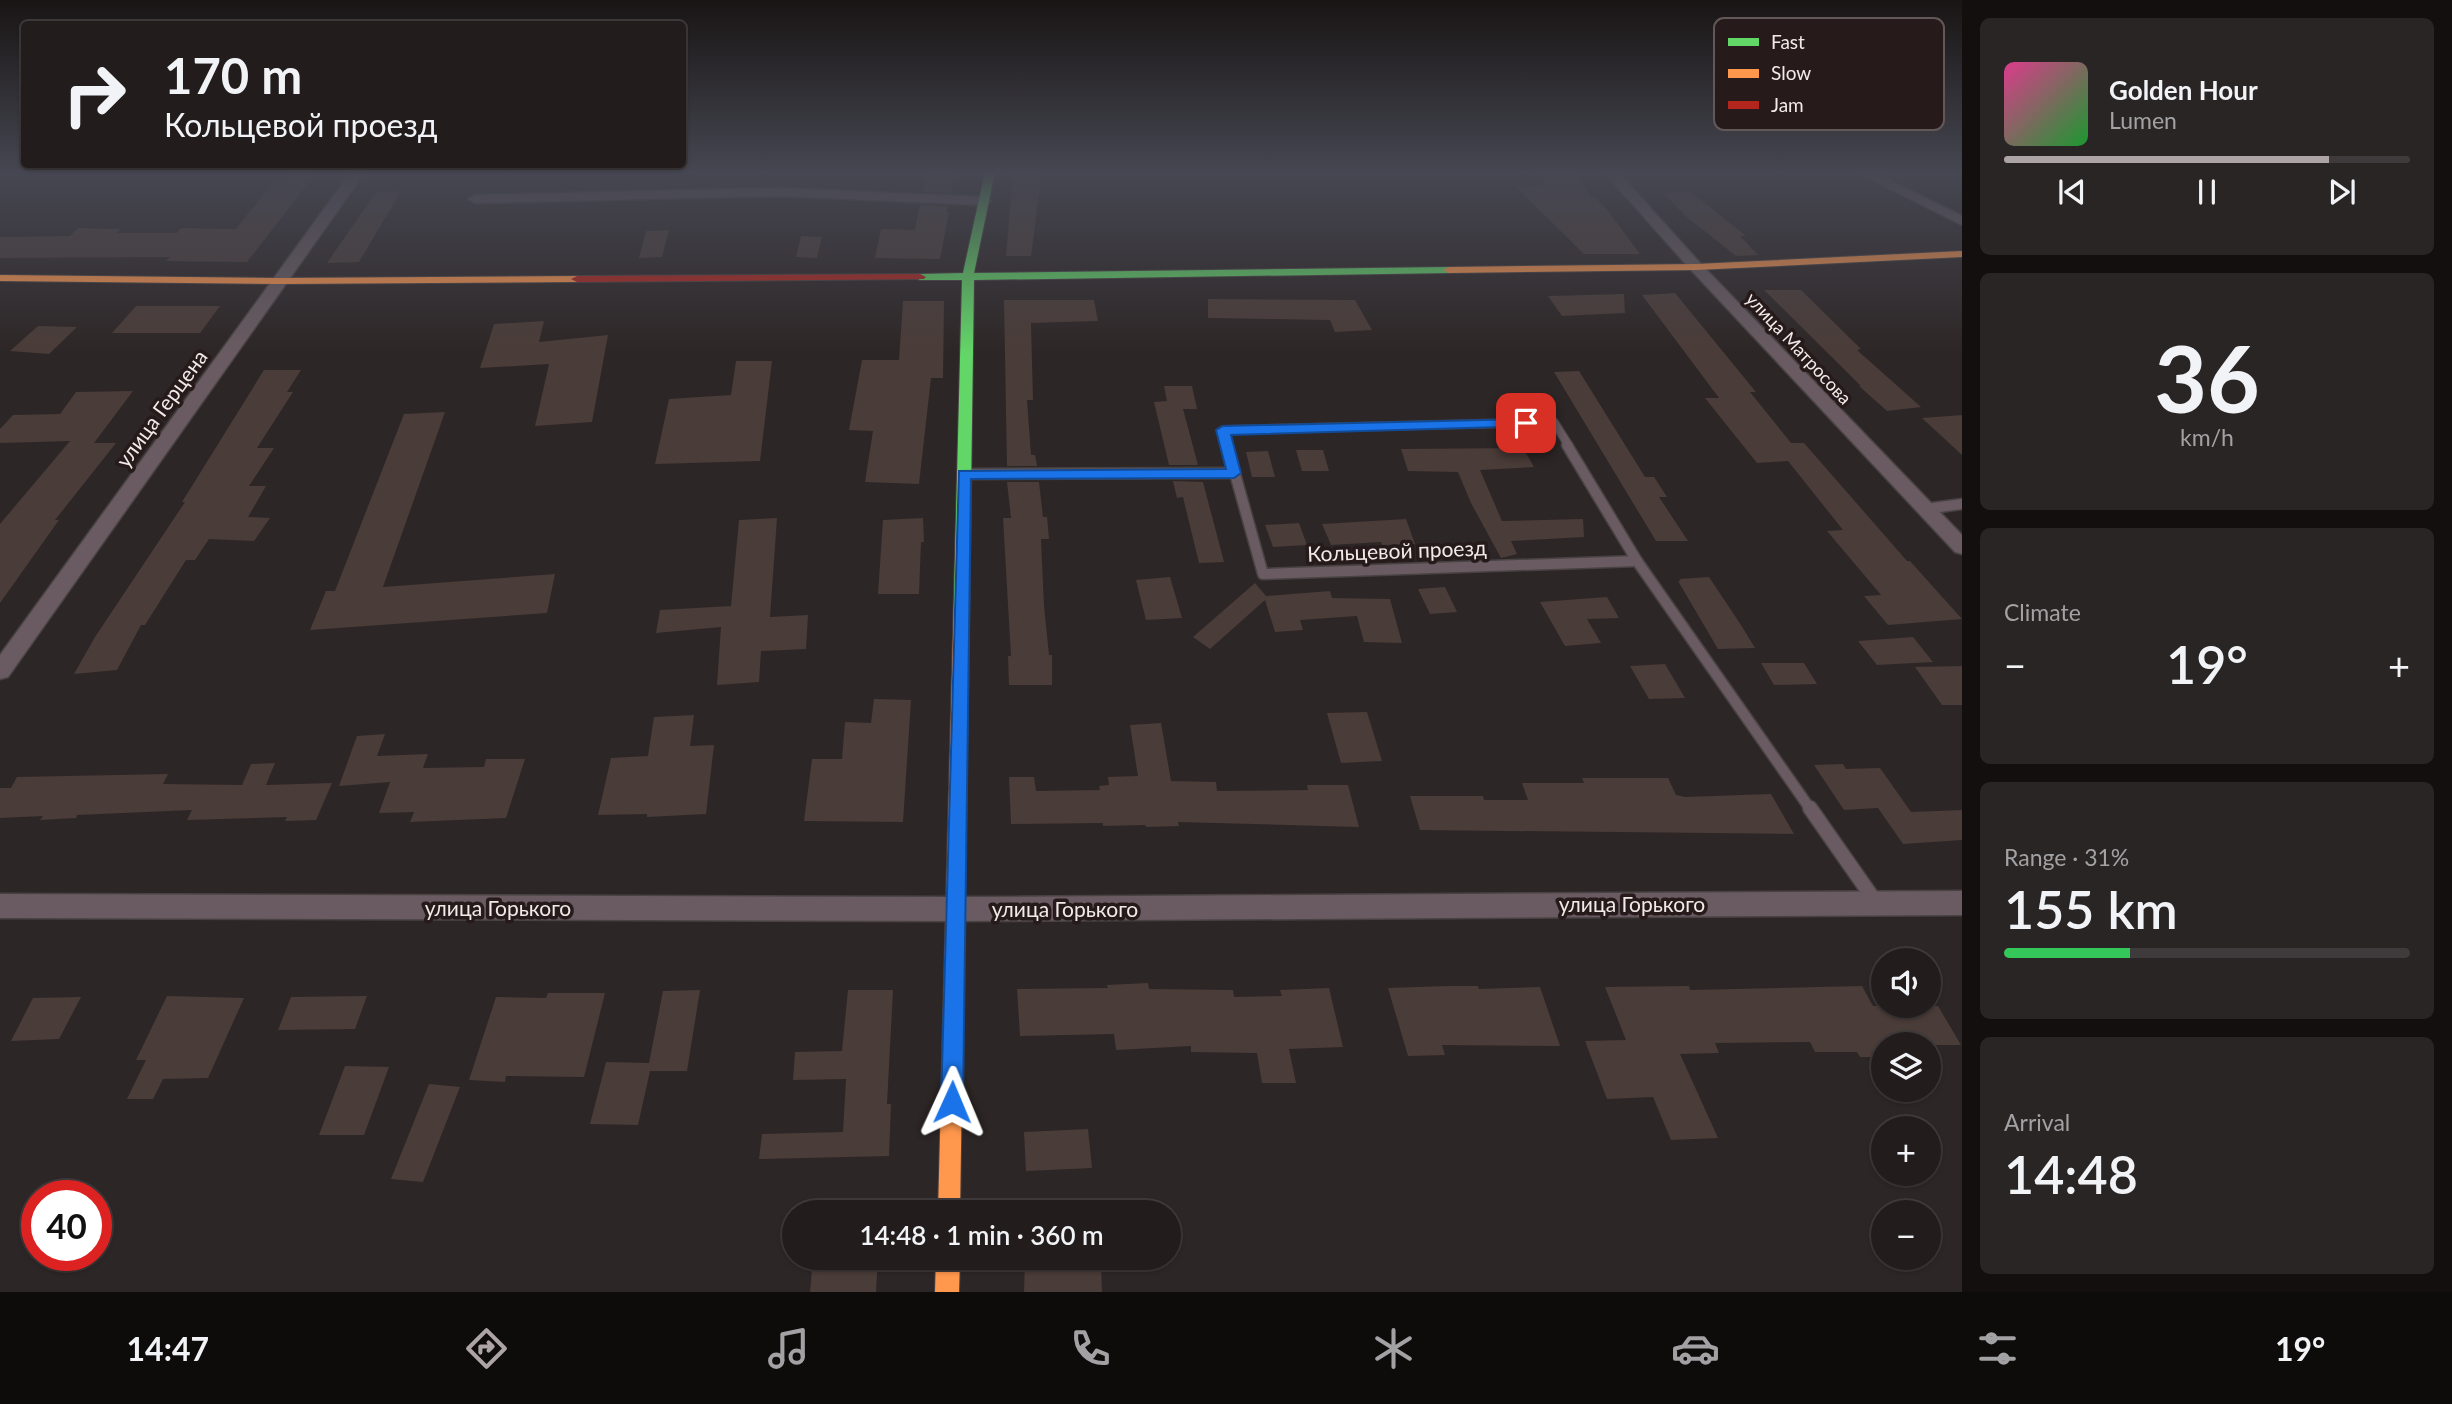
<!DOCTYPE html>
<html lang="en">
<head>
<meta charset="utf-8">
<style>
  :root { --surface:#221c1c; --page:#2a2525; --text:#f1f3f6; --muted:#a2a1a3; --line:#3f3a3b; --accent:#ada5a5 }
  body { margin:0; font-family:Lato,sans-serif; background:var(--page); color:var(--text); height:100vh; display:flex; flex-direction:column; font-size:26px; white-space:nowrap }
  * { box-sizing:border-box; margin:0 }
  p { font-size:23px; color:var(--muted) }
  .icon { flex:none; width:38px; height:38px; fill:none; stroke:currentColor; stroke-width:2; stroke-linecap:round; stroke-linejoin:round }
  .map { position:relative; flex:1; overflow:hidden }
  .panel { display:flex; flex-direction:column; gap:18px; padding:18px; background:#130f0f; width:490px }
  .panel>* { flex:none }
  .guide { position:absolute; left:21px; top:21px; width:665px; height:147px; border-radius:7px; box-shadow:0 2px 5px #0004,0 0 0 2px var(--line); background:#221c1c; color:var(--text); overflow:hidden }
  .buttons { position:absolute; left:1871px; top:948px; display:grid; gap:14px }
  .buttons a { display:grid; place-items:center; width:70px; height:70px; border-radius:50%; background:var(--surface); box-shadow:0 2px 5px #0004,0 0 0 2px var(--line); font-size:35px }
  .speed { position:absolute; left:21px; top:1180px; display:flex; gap:14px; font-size:35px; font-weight:700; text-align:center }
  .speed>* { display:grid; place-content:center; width:91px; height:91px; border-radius:50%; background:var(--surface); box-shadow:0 2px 5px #0004,0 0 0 2px var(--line); line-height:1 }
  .speed .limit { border:10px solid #d22; background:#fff; color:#111 }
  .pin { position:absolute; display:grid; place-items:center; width:60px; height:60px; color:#fff; margin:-30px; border-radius:14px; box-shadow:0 4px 10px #0006 }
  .me { position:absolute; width:77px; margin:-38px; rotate:1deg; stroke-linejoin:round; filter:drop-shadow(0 0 5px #0008) }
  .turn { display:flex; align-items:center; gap:24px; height:147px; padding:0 28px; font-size:32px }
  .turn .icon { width:91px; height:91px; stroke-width:2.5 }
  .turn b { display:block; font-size:49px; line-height:60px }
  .big { font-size:52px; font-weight:600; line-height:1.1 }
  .panel .tile { flex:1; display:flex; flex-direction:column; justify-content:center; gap:10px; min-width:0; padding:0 24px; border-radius:10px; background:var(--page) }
  .panel .dial { align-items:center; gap:0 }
  .dial b { font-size:91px; line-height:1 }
  .song { display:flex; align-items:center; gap:21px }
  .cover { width:84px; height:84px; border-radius:10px; background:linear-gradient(135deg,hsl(330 70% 55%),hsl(130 70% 35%)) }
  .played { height:7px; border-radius:4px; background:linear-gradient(90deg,var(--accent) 80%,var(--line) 80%) }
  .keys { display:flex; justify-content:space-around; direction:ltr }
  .heat { display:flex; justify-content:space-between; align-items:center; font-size:38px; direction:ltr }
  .charge { height:10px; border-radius:5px; background:linear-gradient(90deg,#34c759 31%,var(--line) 0) }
  .trip { position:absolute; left:782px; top:1200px; width:399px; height:70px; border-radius:35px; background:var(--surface); box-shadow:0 2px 5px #0004,0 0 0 2px var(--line); font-weight:600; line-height:70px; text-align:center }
  .tab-bar { display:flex; height:112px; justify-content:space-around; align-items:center; background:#0e0b0b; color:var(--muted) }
  .tab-bar .icon { width:49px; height:49px }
  .tab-bar .on { color:var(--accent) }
  .tab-bar b { font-size:32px; color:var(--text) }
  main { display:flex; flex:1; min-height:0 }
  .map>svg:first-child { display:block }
  .building { fill:#4a3c38 }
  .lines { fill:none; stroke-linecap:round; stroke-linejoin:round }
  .lane-far2-casing { stroke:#484242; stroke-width:10 }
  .lane-far1-casing { stroke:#484242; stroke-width:13 }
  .lane-casing { stroke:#484242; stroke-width:17 }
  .street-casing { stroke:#484242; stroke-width:3 }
  .fast-casing { stroke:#484242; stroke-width:2 }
  .slow-casing { stroke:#484242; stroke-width:2 }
  .jam-casing { stroke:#484242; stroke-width:2 }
  .lane-far2 { stroke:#695b61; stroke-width:8 }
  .lane-far1 { stroke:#695b61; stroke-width:10 }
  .lane { stroke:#695b61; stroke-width:14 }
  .street { fill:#695b61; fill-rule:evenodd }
  .fast { fill:#63d668; fill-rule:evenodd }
  .slow { fill:#ff974d; fill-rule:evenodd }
  .jam { fill:#b3261e; fill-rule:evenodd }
  .route { fill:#1a73e8; stroke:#114b97; stroke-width:2 }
  .labels { text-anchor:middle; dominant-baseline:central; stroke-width:7; stroke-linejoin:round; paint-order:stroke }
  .far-street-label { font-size:18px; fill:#f2e9e9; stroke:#261a1a }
  .street-label { font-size:21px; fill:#f2e9e9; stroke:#261a1a }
  .key { fill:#261a1a; stroke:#635858; stroke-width:2 }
  .key-label { font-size:19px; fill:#f2e9e9 }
</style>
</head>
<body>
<main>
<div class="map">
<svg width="1962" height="1292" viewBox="0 0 1962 1292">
  <rect width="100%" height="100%" fill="#2d2626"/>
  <!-- building -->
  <g class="building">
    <path d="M287,172h30l-70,90 -81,-1 4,-4 -170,1v-21l70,-1 8,-8 43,1 -4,4h60l4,-5 55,1 37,-47h7z"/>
    <path d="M932,172h23l-4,21 -28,-1 3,-15h5z"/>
    <path d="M1013,172l26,1 -1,5h3l-10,78h-25z"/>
    <path d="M1537,172h35l19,25h4l11,11 34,46h-56l-68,-67 30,-2z"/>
    <path d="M401,191l-42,71 -32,1 49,-71z"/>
    <path d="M1690,191l56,45h-6l18,19 -22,1 -48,-38 -25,-25z"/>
    <path d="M920,205l28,1 -2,6h3l-9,47 -65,-1 6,-29 34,1z"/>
    <path d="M669,230l-7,27 -23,1 7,-27z"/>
    <path d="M801,236l21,1 -5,21 -21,-1z"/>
    <path d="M1764,290h37l60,59 -4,1 64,57 -34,4 -28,-25h2z"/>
    <path d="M1675,293l81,99h-6l41,51h13l103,118h3l52,58 -74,6 -24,-29 17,-1 -54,-64 16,-1 -55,-69 -31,2 -52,-65h14l-77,-103z"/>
    <path d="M1624,294l1,19 -63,3 -14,-20z"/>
    <path d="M1208,299l147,1 17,30 -37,2 -5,-12 -122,-2z"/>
    <path d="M1004,300h90l4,21 -67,2 2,77h-6l4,55h4l2,11h-30z"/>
    <path d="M903,301h41l-1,77h-12l-12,106 -54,-2 8,-51 -24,-1 13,-70h37z"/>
    <path d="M136,306h84l-20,27h-88z"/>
    <path d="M544,321l-5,21 69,-7 -16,87 -57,4 14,-62 -69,4 14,-44z"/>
    <path d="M38,326l39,1 -28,27 -39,-3z"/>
    <path d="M736,361h36l-12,100 -105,3 14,-65 62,-4z"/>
    <path d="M264,370h37l-14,22h6l-36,56h17l-25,38h17l-18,31 22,1 -16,23 -45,-2 -14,21h-9l-41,65h-4l-24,45 -43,4 21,-37 90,-135h-3z"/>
    <path d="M1579,371l66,106h9l13,20h-8l29,44h-32l-102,-169z"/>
    <path d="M1164,386h28l5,23h-14l15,56h-29l-15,-63 13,-1z"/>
    <path d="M133,391l-39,52h22l-61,77h4l-59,83v-79l70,-83 -70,2v-14l13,-14 47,-1 16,-22z"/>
    <path d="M445,412l-62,175 172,-13 -8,39 -237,17 16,-39h9l69,-177z"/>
    <path d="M1962,415v40l-40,-37z"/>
    <path d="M1523,448l11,19 -54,3 22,51 81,-2 1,18 -73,4 6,13 -16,4 -30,-55 -13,-31 -50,-1 -7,-22z"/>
    <path d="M1296,450h27l6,21h-27z"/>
    <path d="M1268,451l7,26h-23l-6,-25z"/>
    <path d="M1173,481l30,1 21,80 -25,1 -16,-66 -6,1z"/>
    <path d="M1007,482h32l4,35h4l2,22h-8l3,67 5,49h3v30h-43l-1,-29h3l-8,-138h8z"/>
    <path d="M777,518l-7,99 38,-2 -2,34 -45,2 -2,31 -42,3 4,-58 -65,6 4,-23 71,-4 8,-86z"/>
    <path d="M923,518l1,24h-3l-2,52h-41l5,-74z"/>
    <path d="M1406,519l9,25 -33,1 -1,-3 -50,3 -9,-21z"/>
    <path d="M1299,523l8,22 -34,2 -8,-22z"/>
    <path d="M1170,577l12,41 -36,2 -10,-40z"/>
    <path d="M1709,577l32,48 14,23 -37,1 -40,-68h3l-2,-2z"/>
    <path d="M1255,583l11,13 64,-5 2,7 58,1 12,44 -38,-1 -7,-26 -57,4 3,10 -28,2 -10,-32 -55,49 -17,-12z"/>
    <path d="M1445,587l12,25 -27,2 -12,-25z"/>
    <path d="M1607,597l12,21 -32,1 14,24 -36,3 -25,-44z"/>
    <path d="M1913,637l20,25 -56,3 -19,-24z"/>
    <path d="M1761,663h43l13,21 -43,1z"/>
    <path d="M1665,664l20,34 -36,1 -19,-33z"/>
    <path d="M1962,666v39h-20l-27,-38z"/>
    <path d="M874,699l37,1 -8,122 -99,-1 8,-62h30l3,-37 26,1z"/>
    <path d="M1367,712l15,49 -41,2 -14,-50z"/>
    <path d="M694,715l-4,31 24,-1 -8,69 -59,3v-3l-49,1 13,-57 37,-2 6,-39z"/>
    <path d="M1161,723l10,58 45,1 1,9 91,-1 -1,-5h41l11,42 -181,-5 1,4 -33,1 -1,-2 -42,1v-3l-92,1 -2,-47h25l2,14 64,-1 -1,-4 10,-1 -1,-8 30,-1 -8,-51z"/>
    <path d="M385,734l-8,22 51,-2 -5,14 61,-1 2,-8h39l-19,59 -96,4 4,-10 -35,1 11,-31 -51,4 18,-50z"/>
    <path d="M275,763l-9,22 66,-2 -16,37 -31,1 2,-4 -100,3 5,-10 -115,5 -1,3 -36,2 3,-4 -43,2v-30h11l6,-11 151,-3 -5,10 79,1 9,-21z"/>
    <path d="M1843,764l3,5 34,-1 31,44 51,-2v30l-59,4 -25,-36 -34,2 -30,-45z"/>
    <path d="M1582,778h86l8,17 9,2 86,-3 23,40 -374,-4 -10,-34h73l1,4h44l-6,-17h62z"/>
    <path d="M1148,983l1,6 84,1 1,7 48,-1 -2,-6 49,-2 14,59 -54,2 7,34h-34l-5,-30 -66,-1v-6l-75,4 -2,-16 -94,2 -3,-47 91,-1 -1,-3z"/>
    <path d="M1447,986h31l1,3 61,-2 20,59 -118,-1 3,10 -37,1 -20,-68z"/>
    <path d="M1689,986l1,4 172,-4 11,20h65l23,39h-78v12h-23l-3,-5h-42l-5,-10 -95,1 4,10 -39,1 38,84 -47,2 -18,-43 -46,2 -22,-58 41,-1 -21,-53z"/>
    <path d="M700,990l-13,81h-37l-12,54 -48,-1 16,-62 43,1 14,-72z"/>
    <path d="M848,990h45l-6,114h4l-2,52 -130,3 3,-25 81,-2 3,-53 -53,1 2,-28 47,-1z"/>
    <path d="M548,993h57l-21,84 -78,-1 -1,6 -36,-2 27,-83 50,1z"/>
    <path d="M167,996l77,2 -36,80 -45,1 -10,20h-26l19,-39h-10z"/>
    <path d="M367,996l-12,33 -77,1 13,-33z"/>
    <path d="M81,997l-22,42 -48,2 22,-43z"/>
    <path d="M345,1066l44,1 -25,68h-45z"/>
    <path d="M429,1084l31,3 -37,95 -32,-3z"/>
    <path d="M1088,1129l4,39 -66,3 -2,-39z"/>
    <path d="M813,1258h65l-2,34h-66z"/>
    <path d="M1025,1260l76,3 1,29h-78z"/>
  </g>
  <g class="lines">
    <defs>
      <path id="lane-far2" d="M1228,446l-5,-16 331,-8 15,24"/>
      <g id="lane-far1">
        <path d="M1227,445l36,129 374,-13"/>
        <path d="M1567,445l70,116"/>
        <path d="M964,474l270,-1"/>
        <path d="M1925,509l37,-5"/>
        <path d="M1637,561l174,249"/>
      </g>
      <path id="lane" d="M1810,808l65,93"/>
      <g id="street">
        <path d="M351,172h14l-357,505 -8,2v-24z"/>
        <path d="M1604,172h14l83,92 261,271v19l-7,-2 -264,-282z"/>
        <path d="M1856,172h17l89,44v9z"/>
        <path d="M780,188l204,9 7,4 -7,4 -204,-9 -305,7 -7,-4 7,-4z"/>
        <path d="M1962,891v24l-1006,6 -956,-3v-24l956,3z"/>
      </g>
      <path id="fast" d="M985,172h10l-21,101 475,-6 6,3 -6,3 -475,7 -5,354 -8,6 -8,-6 9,-354h-42l-6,-3 6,-3 43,-1z"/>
      <g id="slow">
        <path d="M1962,251v6l-266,13 -247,3 -6,-3 6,-3 247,-3z"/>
        <path d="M0,275l280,3 297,-2 6,3 -6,3 -297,2 -280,-3z"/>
        <path d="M961,628l8,6 -9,579h-22l15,-579z"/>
        <path d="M936,1258h24l-1,34h-24z"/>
      </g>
      <path id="jam" d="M920,274l6,3 -2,2 -347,3 -6,-3 6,-3z"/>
    </defs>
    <!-- lane-far2 casing -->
    <use href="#lane-far2" class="lane-far2-casing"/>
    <!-- lane-far1 casing -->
    <use href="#lane-far1" class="lane-far1-casing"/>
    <!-- lane casing -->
    <use href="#lane" class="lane-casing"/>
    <!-- street casing -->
    <use href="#street" class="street-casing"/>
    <!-- fast casing -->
    <use href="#fast" class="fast-casing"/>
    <!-- slow casing -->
    <use href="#slow" class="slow-casing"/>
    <!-- jam casing -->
    <use href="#jam" class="jam-casing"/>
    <!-- lane-far2 -->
    <use href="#lane-far2" class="lane-far2"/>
    <!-- lane-far1 -->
    <use href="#lane-far1" class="lane-far1"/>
    <!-- lane -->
    <use href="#lane" class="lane"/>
    <!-- street -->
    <use href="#street" class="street"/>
    <!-- fast -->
    <use href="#fast" class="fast"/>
    <!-- slow -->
    <use href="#slow" class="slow"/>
    <!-- jam -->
    <use href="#jam" class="jam"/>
  </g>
  <!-- sky -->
  <linearGradient id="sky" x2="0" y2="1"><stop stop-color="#191515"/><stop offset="0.49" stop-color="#464752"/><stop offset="1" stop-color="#464752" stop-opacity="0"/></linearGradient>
  <rect width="1962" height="353" fill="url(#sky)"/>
  <!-- route -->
  <path class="route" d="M1526,419l5,1v6l-300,9 10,38 -7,5 -263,1 -8,623 -4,8 -7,3 -8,-3 -3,-8 18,-631 267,-2 -10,-39 7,-4z"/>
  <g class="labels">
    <!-- far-street labels -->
    <g class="far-street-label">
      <text transform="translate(1799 348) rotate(47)">улица Матросова</text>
    </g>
    <!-- street labels -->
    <g class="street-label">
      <text transform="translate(161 408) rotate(-54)">улица Герцена</text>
      <text transform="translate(1397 550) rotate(-2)">Кольцевой проезд</text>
      <text x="1632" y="903">улица Горького</text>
      <text x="498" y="907">улица Горького</text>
      <text x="1065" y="908">улица Горького</text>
    </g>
  </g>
  <!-- legend -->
  <rect x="1714" y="18" width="230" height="112" rx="10" class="key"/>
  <rect x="1728" y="38" width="31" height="8" fill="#63d668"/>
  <rect x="1728" y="69" width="31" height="9" fill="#ff974d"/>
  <rect x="1728" y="101" width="31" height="8" fill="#b3261e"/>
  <g class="key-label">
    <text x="1771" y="49">Fast</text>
    <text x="1771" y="80">Slow</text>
    <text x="1771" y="112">Jam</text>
  </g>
</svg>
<div class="buttons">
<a><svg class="icon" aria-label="sound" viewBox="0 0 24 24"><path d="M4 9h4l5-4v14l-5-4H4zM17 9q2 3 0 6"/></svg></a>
<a><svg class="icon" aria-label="layers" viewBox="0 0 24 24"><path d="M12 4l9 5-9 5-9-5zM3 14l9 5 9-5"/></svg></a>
<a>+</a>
<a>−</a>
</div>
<div class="speed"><div class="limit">40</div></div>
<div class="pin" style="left:1526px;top:423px;background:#d93025"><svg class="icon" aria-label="arrive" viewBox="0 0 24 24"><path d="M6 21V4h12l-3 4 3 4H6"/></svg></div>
<svg class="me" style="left:952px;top:1102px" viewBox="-20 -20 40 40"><path d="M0-17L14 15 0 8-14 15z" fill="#1a73e8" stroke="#fff" stroke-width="4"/></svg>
<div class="trip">14:48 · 1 min · 360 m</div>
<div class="guide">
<div class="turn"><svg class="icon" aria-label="right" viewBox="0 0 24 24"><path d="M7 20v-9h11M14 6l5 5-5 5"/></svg><div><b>170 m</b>Кольцевой проезд</div></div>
</div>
</div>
<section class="panel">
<div class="tile">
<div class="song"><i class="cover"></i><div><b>Golden Hour</b><p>Lumen</p></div></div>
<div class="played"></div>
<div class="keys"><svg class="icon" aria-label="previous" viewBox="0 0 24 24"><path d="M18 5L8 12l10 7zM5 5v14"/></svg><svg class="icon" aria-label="pause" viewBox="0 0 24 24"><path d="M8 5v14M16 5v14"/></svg><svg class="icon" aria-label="next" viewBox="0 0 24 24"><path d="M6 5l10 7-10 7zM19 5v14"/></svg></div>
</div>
<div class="tile dial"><b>36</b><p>km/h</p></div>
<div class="tile"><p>Climate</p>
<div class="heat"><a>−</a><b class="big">19°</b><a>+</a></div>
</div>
<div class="tile"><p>Range · 31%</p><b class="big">155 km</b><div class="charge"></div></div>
<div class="tile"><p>Arrival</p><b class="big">14:48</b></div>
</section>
</main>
<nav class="tab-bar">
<b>14:47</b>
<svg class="icon on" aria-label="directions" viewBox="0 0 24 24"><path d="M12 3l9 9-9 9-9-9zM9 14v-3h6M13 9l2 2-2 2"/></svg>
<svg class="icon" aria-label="music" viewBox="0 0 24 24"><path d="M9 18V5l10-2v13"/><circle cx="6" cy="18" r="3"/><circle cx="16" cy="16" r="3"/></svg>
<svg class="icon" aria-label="phone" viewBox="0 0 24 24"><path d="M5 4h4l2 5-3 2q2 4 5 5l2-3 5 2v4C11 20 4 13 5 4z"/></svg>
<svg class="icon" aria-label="climate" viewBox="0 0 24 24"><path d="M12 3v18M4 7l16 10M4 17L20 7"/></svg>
<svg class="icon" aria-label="car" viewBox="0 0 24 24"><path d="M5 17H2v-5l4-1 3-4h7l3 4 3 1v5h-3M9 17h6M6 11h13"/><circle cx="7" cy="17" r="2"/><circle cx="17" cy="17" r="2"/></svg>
<svg class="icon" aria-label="filters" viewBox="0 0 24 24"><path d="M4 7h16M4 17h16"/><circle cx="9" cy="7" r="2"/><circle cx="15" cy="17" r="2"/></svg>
<b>19°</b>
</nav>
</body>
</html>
